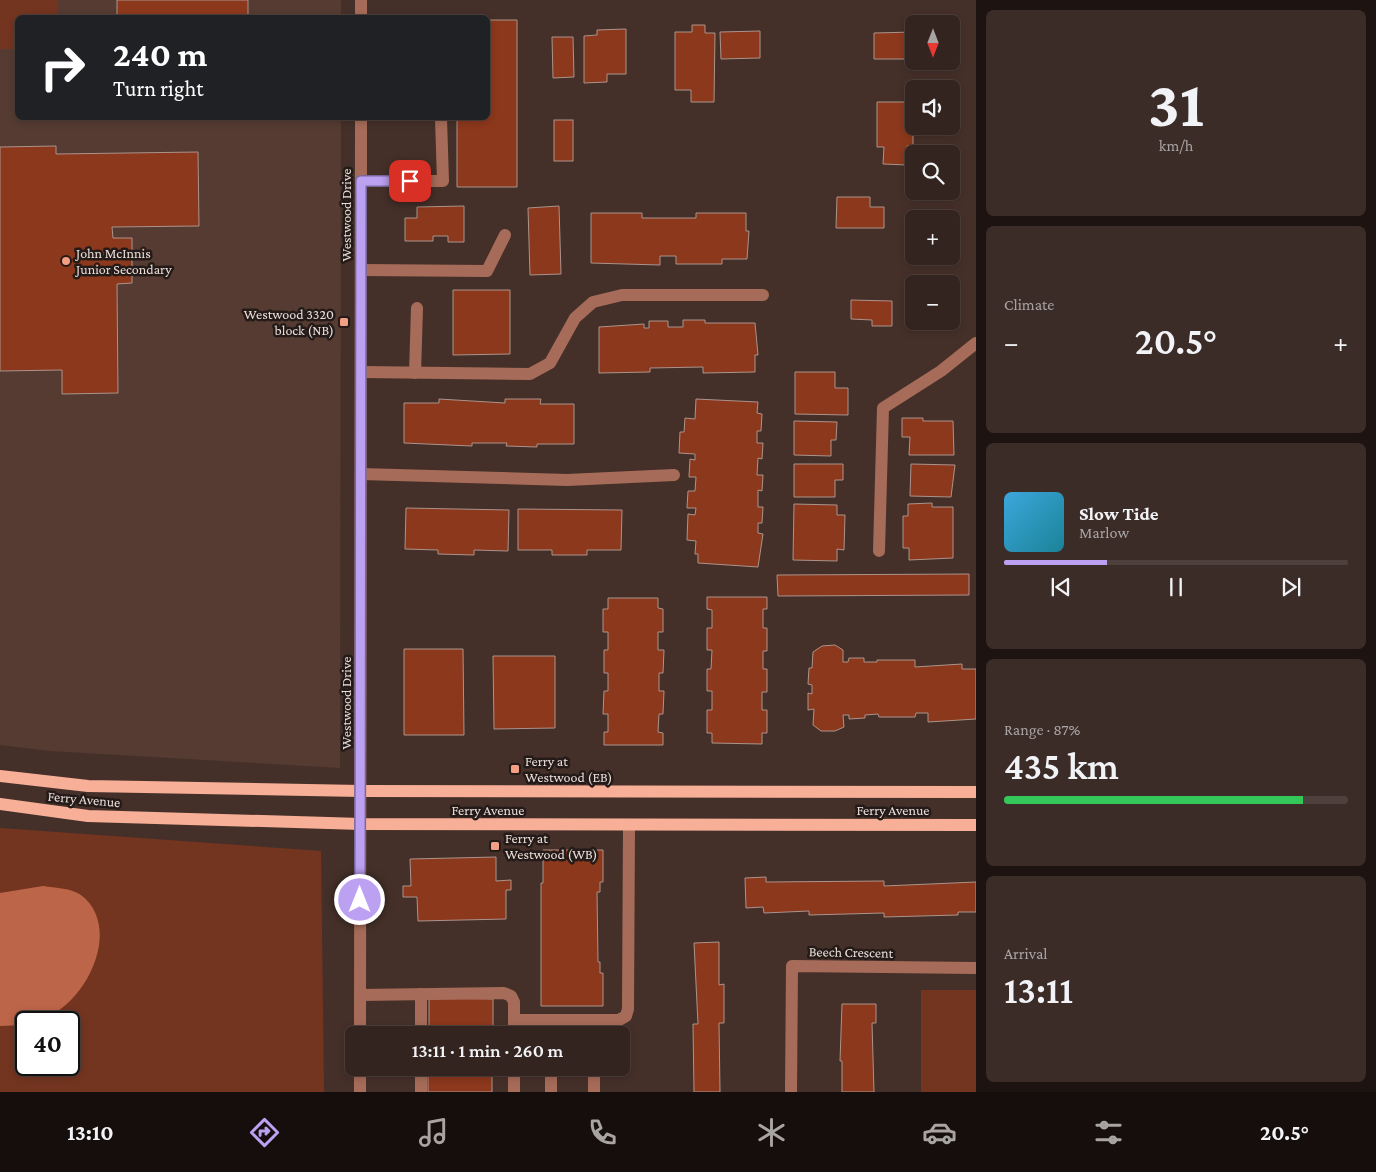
<!DOCTYPE html>
<html lang="en">
<head>
<meta charset="utf-8">
<style>
  :root { --surface:#34241f; --page:#3c2c28; --text:#f1f3f6; --muted:#a9a4a4; --line:#4e413d; --accent:#bca0f2 }
  body { margin:0; font-family:"Crimson Pro",serif; background:var(--page); color:var(--text); height:100vh; display:flex; flex-direction:column; font-size:19px; white-space:nowrap }
  * { box-sizing:border-box; margin:0 }
  p { font-size:16px; color:var(--muted) }
  .icon { flex:none; width:28px; height:28px; fill:none; stroke:currentColor; stroke-width:2; stroke-linecap:round; stroke-linejoin:round }
  .map { position:relative; flex:1; overflow:hidden }
  .drawer { display:flex; flex-direction:column; gap:10px; padding:10px; background:#1d1411; width:400px }
  .drawer>* { flex:none }
  .banner { position:absolute; left:15px; top:15px; width:475px; height:105px; border-radius:8px; box-shadow:0 2px 8px #0003,0 0 0 1px var(--line); background:#202124; color:#fff; overflow:hidden }
  .needle { width:32px; rotate:180deg }
  .tools { position:absolute; left:905px; top:15px; display:grid; gap:10px }
  .tools a { display:grid; place-items:center; width:55px; height:55px; border-radius:8px; background:var(--surface); box-shadow:0 2px 8px #0003,0 0 0 1px var(--line); font-size:25px }
  .speed { position:absolute; left:15px; top:1011px; display:flex; gap:10px; font-size:25px; font-weight:700; text-align:center }
  .speed>* { display:grid; place-content:center; width:65px; height:65px; border-radius:50%; background:var(--surface); box-shadow:0 2px 8px #0003,0 0 0 1px var(--line); line-height:1 }
  .speed .limit { border:2px solid #111; border-radius:8px; background:#fff; color:#111 }
  .pin { position:absolute; display:grid; place-items:center; width:42px; height:42px; color:#fff; margin:-21px; border-radius:10px; box-shadow:0 2px 8px #0006 }
  .me { position:absolute; width:55px; margin:-28px; rotate:0deg; stroke-linejoin:round; filter:drop-shadow(0 0 4px #0008) }
  .turn { display:flex; align-items:center; gap:18px; height:105px; padding:0 15px; font-size:22px }
  .turn .icon { width:65px; height:65px; stroke-width:2.5 }
  .turn b { display:block; font-size:35px; line-height:42px }
  .big { font-size:38px; font-weight:600; line-height:1.1 }
  .drawer .card { flex:1; display:flex; flex-direction:column; justify-content:center; gap:8px; min-width:0; padding:0 18px; border-radius:8px; background:var(--page) }
  .drawer .dial { align-items:center; gap:0 }
  .dial b { font-size:65px; line-height:1 }
  .song { display:flex; align-items:center; gap:15px }
  .cover { width:60px; height:60px; border-radius:8px; background:linear-gradient(135deg,hsl(200 70% 55%),hsl(190 70% 35%)) }
  .played { height:5px; border-radius:2px; background:linear-gradient(90deg,var(--accent) 30%,var(--line) 30%) }
  .keys { display:flex; justify-content:space-around; direction:ltr }
  .heat { display:flex; justify-content:space-between; align-items:center; font-size:28px; direction:ltr }
  .charge { height:8px; border-radius:4px; background:linear-gradient(90deg,#34c759 87%,var(--line) 0) }
  .trip { position:absolute; left:345px; top:1026px; width:285px; height:50px; border-radius:8px; background:var(--surface); box-shadow:0 2px 8px #0003,0 0 0 1px var(--line); font-weight:600; line-height:50px; text-align:center }
  .menu { display:flex; height:80px; justify-content:space-around; align-items:center; background:#150e0c; color:var(--muted) }
  .menu .icon { width:35px; height:35px }
  .menu .on { color:var(--accent) }
  .menu b { font-size:22px; color:var(--text) }
  main { display:flex; flex:1; min-height:0 }
  .map>svg:first-child { display:block }
  .built { fill:#553b32 }
  .green { fill:#743520; fill-rule:evenodd }
  .water { fill:#bd6548 }
  .building { fill:#8c381c; stroke:#ac938b }
  .lines { fill:none; stroke-linecap:round; stroke-linejoin:round }
  .minor { stroke:#a76c59; stroke-width:12 }
  .major { stroke:#f8af97; stroke-width:12 }
  .route-casing { stroke:#7a689d; stroke-width:12 }
  .route { stroke:#bca0f2; stroke-width:9 }
  .poi-dot { fill:#f39f84; stroke:#241b18; stroke-width:2 }
  .labels { text-anchor:middle; dominant-baseline:central; stroke-width:5; stroke-linejoin:round; paint-order:stroke }
  .street-label { font-size:14px; fill:#ebded9; stroke:#241b18 }
  .poi-label { font-size:14px; fill:#ebded9; stroke:#241b18; text-anchor:start }
</style>
</head>
<body>
<main>
<div class="map">
<svg width="976" height="1092" viewBox="0 0 976 1092">
  <rect width="100%" height="100%" fill="#453029"/>
  <!-- built -->
  <path class="built" d="M0,0h341v17l-323,1v100h323l-1,650 -290,-17 -50,-6z"/>
  <!-- green -->
  <g class="green">
    <path d="M0,0h58v17l-40,1 -1,31h-17z"/>
    <path d="M0,828l321,23 3,241h-324zM26,1022h43v43h-43z"/>
    <rect x="921" y="990" width="55" height="102"/>
  </g>
  <!-- water -->
  <path class="water" d="M43,886c13,2 28,2 38,9 47,36 -3,127 -55,127v3l-26,1v-133z"/>
  <!-- building -->
  <g class="building">
    <rect x="117" y="0" width="131" height="18"/>
    <path d="M488,20h29v167h-60v-69h31z"/>
    <path d="M692,25h13v8h10l-1,69h-23v-12h-16v-58h17z"/>
    <path d="M626,29v45h-19v8l-23,1v-47l13,-1v-5z"/>
    <path d="M760,31v27l-39,1 -1,-27z"/>
    <path d="M914,32v27h-40v-26z"/>
    <path d="M552,37h21l1,40 -21,1z"/>
    <path d="M877,102h36v44h-6v19l-24,-1 1,-17h-7z"/>
    <rect x="554" y="120" width="19" height="41"/>
    <path d="M56,146v8l142,-2 1,74 -87,1 1,11h19v45l-15,1 1,109 -56,1v-24l-62,1v-224z"/>
    <path d="M837,197h33v10h14v21h-48z"/>
    <path d="M464,206v36h-16v-6h-15v5h-28v-23h12v-11z"/>
    <path d="M559,206l2,68 -31,1 -2,-67z"/>
    <path d="M591,213h51v5h54v-5h50v18h3l-2,28h-25v5h-46v-8h-16v9l-69,-2z"/>
    <path d="M453,290h57v64l-57,1z"/>
    <path d="M851,300l41,1v25h-20v-6l-21,-1z"/>
    <path d="M683,320h22v3h50l3,32h-3v17l-52,1v-6l-53,1v4l-51,1v-46l45,-3v4h5v-7h19v6h15z"/>
    <path d="M795,372h40v16h13v27l-53,-1z"/>
    <path d="M439,399l66,4v-4h36l-1,5h34v40h-37v3l-31,-1 1,-3h-35v3l-68,-3v-40h35z"/>
    <path d="M696,399l62,3 -1,11 5,1 -1,17h-4v12h6l-1,16 -4,-1 -1,17h6l-1,16 -4,-1v17h5l-1,16h-4v10l5,1 -5,33 -60,-4v-9h-3l1,-13 -9,-1 1,-26 7,1 1,-7h-9l1,-17h7l1,-14h-7l1,-18 5,1v-6l-16,-1 1,-21h4l1,-14 10,1z"/>
    <path d="M902,418h21v3h30l1,34h-45l1,-18h-8z"/>
    <path d="M794,421l43,1 -1,18h-5v16l-37,-1z"/>
    <path d="M794,464h49v16h-8v17h-41z"/>
    <path d="M911,464l44,1 -4,32 -41,-1z"/>
    <path d="M932,503v4h21v51l-44,2v-12h-6v-32h5v-12z"/>
    <path d="M794,504l43,1v10h8l-1,35 -7,-1v12l-44,-1z"/>
    <path d="M406,508l103,2 -1,41 -34,-1v5l-36,-1v-4l-33,-1z"/>
    <path d="M518,509l104,1 -1,40h-34v5h-35v-5h-34z"/>
    <path d="M969,574v21l-191,1 -1,-21z"/>
    <path d="M707,597h60v12h-4v19h4v23h-4v18h4v23h-5v18h5v23h-5v11l-50,-1v-10h-5v-23h5v-19h-5v-22h4l1,-19h-5v-22h5v-18l-5,-1z"/>
    <path d="M608,598h50v10l5,1v23h-5v18h6l-1,23h-4v18h5l-1,23h-4l-1,18 5,1v12h-59v-13h4v-18h-5l1,-23h4v-18h-4v-23h4v-18h-5v-23h5z"/>
    <path d="M835,645l8,5v12h5l1,-4h15v4h13v-2h38v7l47,-3v5h14v50l-48,3v-9h-12l-1,4h-36l-1,-3 -13,1v3l-16,1v-4h-6l1,12 -9,4h-14l-8,-6 1,-16 -6,1v-17l4,1v-9l-4,-1 1,-16h3l1,-16 9,-6z"/>
    <path d="M404,649h59l1,86h-60z"/>
    <path d="M493,656h62v72l-61,1z"/>
    <path d="M543,850h60v32h-3v10h-3l1,70h2v11h3v33h-62v-123h2z"/>
    <path d="M496,857v24l15,-1v10h-5v29l-88,2 -1,-24h-14v-11h8l-1,-27z"/>
    <path d="M766,877v5l118,-1v5l92,-4v30h-18v3l-74,2v-4l-75,2v-4l-45,2 -1,-6 -17,1 -1,-30z"/>
    <path d="M719,942v43l5,-1v39h-5l1,69h-26l-1,-68h5l-4,-81z"/>
    <path d="M429,998l64,1v36h-64z"/>
    <path d="M842,1004h34v19h-4l2,69h-32v-31h-2z"/>
    <rect x="428" y="1068" width="64" height="24"/>
  </g>
  <g class="lines">
    <!-- minor -->
    <g class="minor">
      <path d="M361,0v18"/>
      <path d="M361,181h82l-2,-63"/>
      <path d="M361,270l126,1 18,-36"/>
      <path d="M362,372l168,2 20,-11 25,-45 18,-16 29,-7h141"/>
      <path d="M415,373l2,-65"/>
      <path d="M361,474l206,6 107,-5"/>
      <path d="M879,551l4,-143 58,-37 35,-28"/>
      <path d="M360,995l144,-2 7,3 3,6v33"/>
      <path d="M514,1020h105l7,-4 2,-7 1,-184"/>
      <path d="M551,1020v15"/>
      <path d="M360,1035l1,-917"/>
      <path d="M421,1035v-41"/>
      <path d="M594,1035v-15"/>
      <path d="M360,1068v24"/>
      <path d="M514,1068v24"/>
      <path d="M551,1068v24"/>
      <path d="M421,1092v-24"/>
      <path d="M594,1092v-24"/>
      <path d="M791,1092l1,-126 184,2"/>
    </g>
    <!-- major -->
    <g class="major">
      <path d="M0,776l88,10 273,5 615,1"/>
      <path d="M0,804l88,12 273,8 615,1"/>
    </g>
  </g>
  <g class="lines">
    <defs>
      <path id="route" d="M360,900l1,-719h49"/>
    </defs>
    <!-- route casing -->
    <use href="#route" class="route-casing"/>
    <!-- route -->
    <use href="#route" class="route"/>
  </g>
  <!-- markers -->
  <g class="poi-dot">
    <circle cx="66" cy="261" r="5"/>
    <rect x="339" y="317" width="10" height="10" rx="2.5"/>
    <rect x="510" y="764" width="10" height="10" rx="2.5"/>
    <rect x="490" y="841" width="10" height="10" rx="2.5"/>
  </g>
  <g class="labels">
    <!-- street labels -->
    <g class="street-label">
      <text transform="translate(346 215) rotate(-90)">Westwood Drive</text>
      <text transform="translate(346 703) rotate(-90)">Westwood Drive</text>
      <text transform="translate(84 799) rotate(5)">Ferry Avenue</text>
      <text x="488" y="810">Ferry Avenue</text>
      <text x="893" y="810">Ferry Avenue</text>
      <text transform="translate(851 952) rotate(1)">Beech Crescent</text>
    </g>
    <!-- poi labels -->
    <g class="poi-label">
      <text x="76" y="253">John McInnis<tspan x="76" dy="16">Junior Secondary</tspan></text>
      <text x="334" y="314" text-anchor="end">Westwood 3320<tspan x="334" dy="16">block (NB)</tspan></text>
      <text x="525" y="761">Ferry at<tspan x="525" dy="16">Westwood (EB)</tspan></text>
      <text x="505" y="838">Ferry at<tspan x="505" dy="16">Westwood (WB)</tspan></text>
    </g>
  </g>
</svg>
<div class="tools">
<a><svg class="needle" viewBox="-14 -14 28 28"><path d="M0-13l5 13h-10z" fill="#e53935"/><path d="M0 13l5-13h-10z" fill="#a9a4a4"/></svg></a>
<a><svg class="icon" aria-label="sound" viewBox="0 0 24 24"><path d="M4 9h4l5-4v14l-5-4H4zM17 9q2 3 0 6"/></svg></a>
<a><svg class="icon" aria-label="search" viewBox="0 0 24 24"><circle cx="10" cy="10" r="6"/><path d="M15 15l6 6"/></svg></a>
<a>+</a>
<a>−</a>
</div>
<div class="speed"><div class="limit">40</div></div>
<div class="pin" style="left:410px;top:181px;background:#d93025"><svg class="icon" aria-label="arrive" viewBox="0 0 24 24"><path d="M6 21V4h12l-3 4 3 4H6"/></svg></div>
<svg class="me" style="left:360px;top:900px" viewBox="-20 -20 40 40"><circle r="17" fill="#bca0f2" stroke="#fff" stroke-width="3"/><path d="M0-11L8 9 0 5-8 9z" fill="#fff"/></svg>
<div class="trip">13:11 · 1 min · 260 m</div>
<div class="banner">
<div class="turn"><svg class="icon" aria-label="right" viewBox="0 0 24 24"><path d="M7 20v-9h11M14 6l5 5-5 5"/></svg><div><b>240 m</b>Turn right</div></div>
</div>
</div>
<section class="drawer">
<div class="card dial"><b>31</b><p>km/h</p></div>
<div class="card"><p>Climate</p>
<div class="heat"><a>−</a><b class="big">20.5°</b><a>+</a></div>
</div>
<div class="card">
<div class="song"><i class="cover"></i><div><b>Slow Tide</b><p>Marlow</p></div></div>
<div class="played"></div>
<div class="keys"><svg class="icon" aria-label="previous" viewBox="0 0 24 24"><path d="M18 5L8 12l10 7zM5 5v14"/></svg><svg class="icon" aria-label="pause" viewBox="0 0 24 24"><path d="M8 5v14M16 5v14"/></svg><svg class="icon" aria-label="next" viewBox="0 0 24 24"><path d="M6 5l10 7-10 7zM19 5v14"/></svg></div>
</div>
<div class="card"><p>Range · 87%</p><b class="big">435 km</b><div class="charge"></div></div>
<div class="card"><p>Arrival</p><b class="big">13:11</b></div>
</section>
</main>
<nav class="menu">
<b>13:10</b>
<svg class="icon on" aria-label="directions" viewBox="0 0 24 24"><path d="M12 3l9 9-9 9-9-9zM9 14v-3h6M13 9l2 2-2 2"/></svg>
<svg class="icon" aria-label="music" viewBox="0 0 24 24"><path d="M9 18V5l10-2v13"/><circle cx="6" cy="18" r="3"/><circle cx="16" cy="16" r="3"/></svg>
<svg class="icon" aria-label="phone" viewBox="0 0 24 24"><path d="M5 4h4l2 5-3 2q2 4 5 5l2-3 5 2v4C11 20 4 13 5 4z"/></svg>
<svg class="icon" aria-label="climate" viewBox="0 0 24 24"><path d="M12 3v18M4 7l16 10M4 17L20 7"/></svg>
<svg class="icon" aria-label="car" viewBox="0 0 24 24"><path d="M5 17H2v-5l4-1 3-4h7l3 4 3 1v5h-3M9 17h6M6 11h13"/><circle cx="7" cy="17" r="2"/><circle cx="17" cy="17" r="2"/></svg>
<svg class="icon" aria-label="filters" viewBox="0 0 24 24"><path d="M4 7h16M4 17h16"/><circle cx="9" cy="7" r="2"/><circle cx="15" cy="17" r="2"/></svg>
<b>20.5°</b>
</nav>
</body>
</html>
